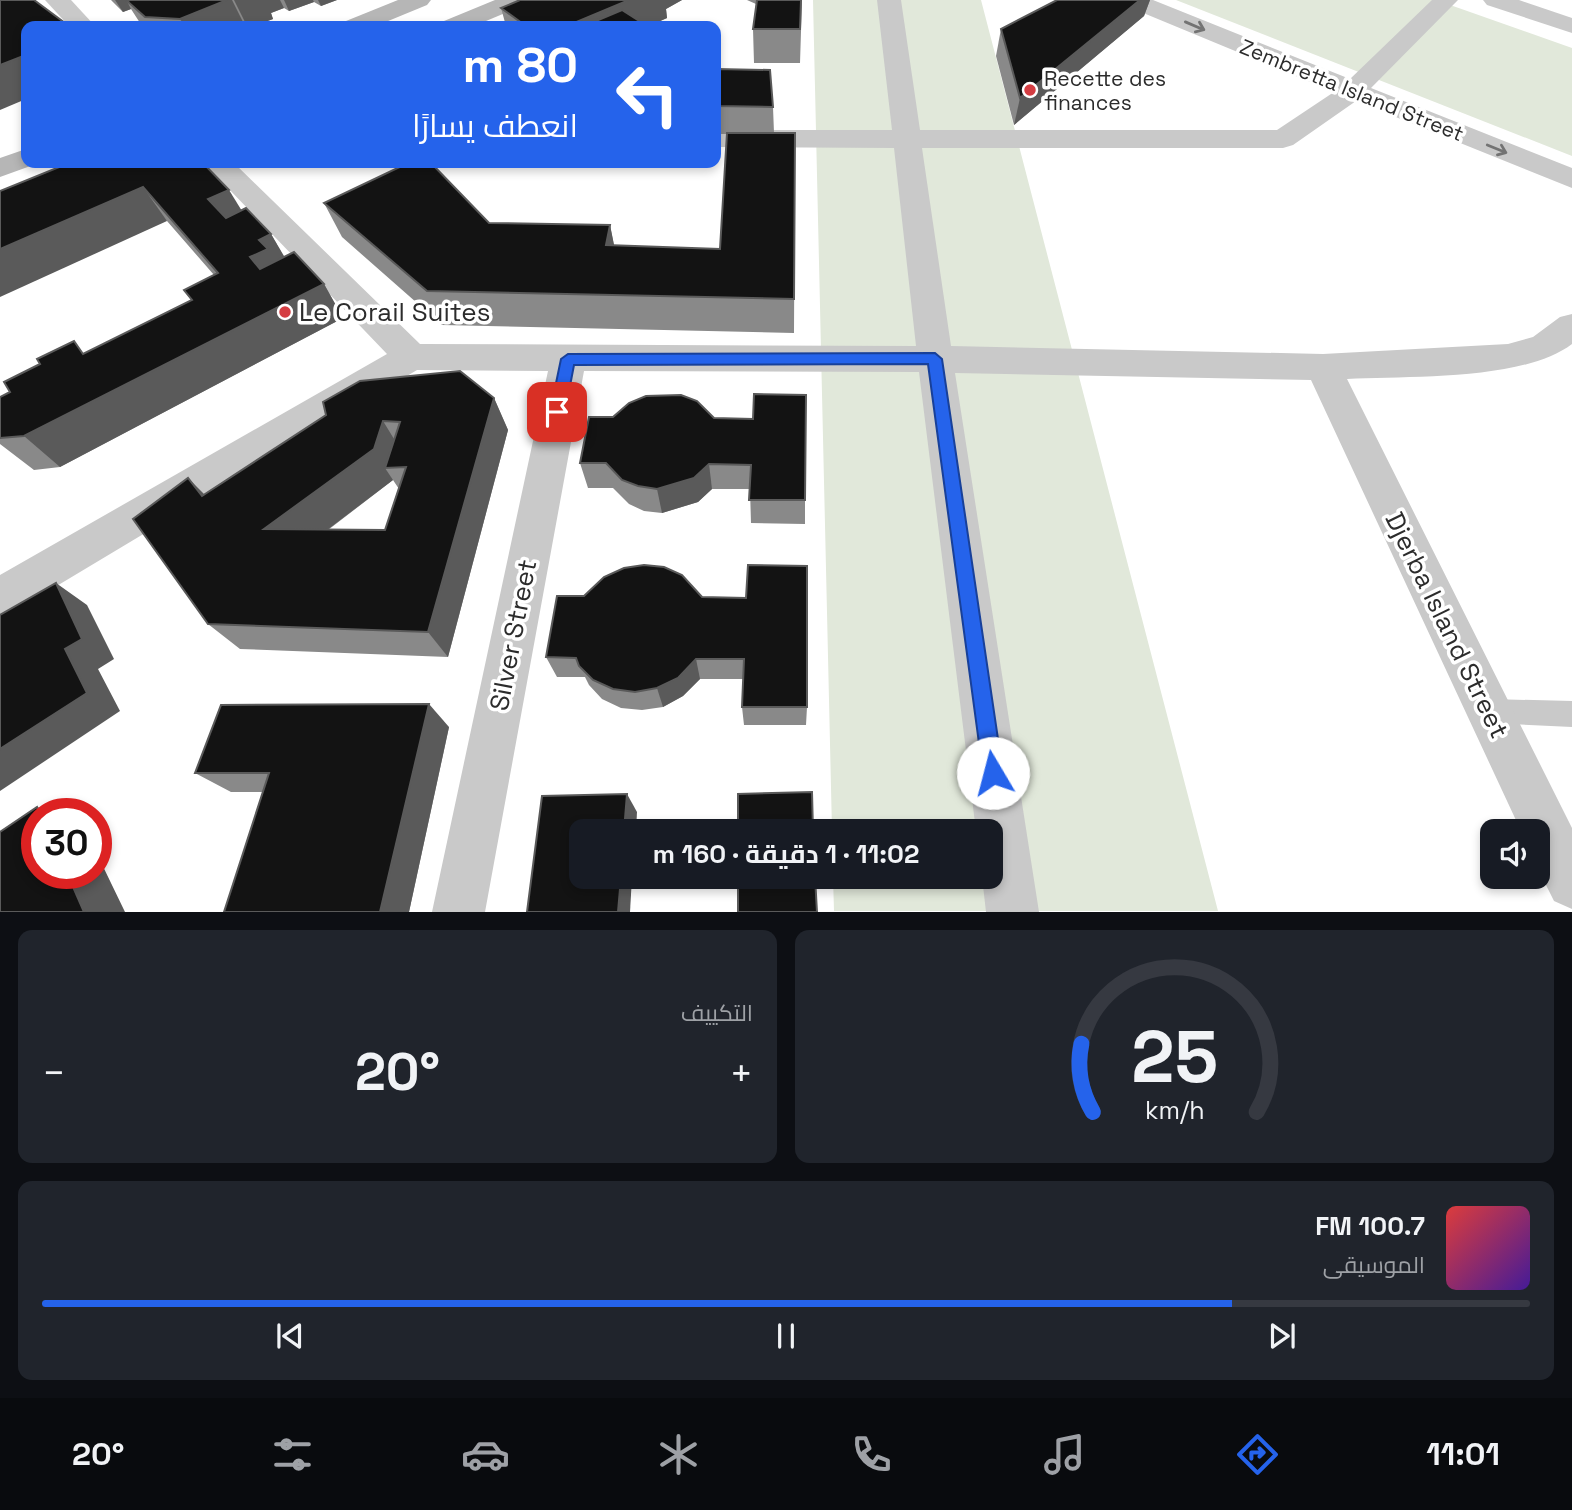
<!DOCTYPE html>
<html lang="ar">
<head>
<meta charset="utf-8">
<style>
  :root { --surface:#171b24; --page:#20242c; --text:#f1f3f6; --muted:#9ea1a6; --line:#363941; --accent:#2563eb }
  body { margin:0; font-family:"Space Grotesk",Cairo,sans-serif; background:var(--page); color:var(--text); direction:rtl; height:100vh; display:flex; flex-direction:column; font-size:26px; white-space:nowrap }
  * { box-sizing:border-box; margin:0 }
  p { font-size:23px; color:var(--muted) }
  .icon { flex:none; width:38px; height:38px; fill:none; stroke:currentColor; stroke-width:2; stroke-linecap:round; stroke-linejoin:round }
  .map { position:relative; height:912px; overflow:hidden; direction:ltr }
  .side { display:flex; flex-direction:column; gap:18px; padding:18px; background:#0d0f14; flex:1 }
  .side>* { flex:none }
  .top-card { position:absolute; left:21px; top:21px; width:700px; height:147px; border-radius:14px; box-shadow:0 4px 10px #0003; direction:rtl; background:#2563eb; color:#fff; overflow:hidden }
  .controls { position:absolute; left:1480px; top:819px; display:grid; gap:14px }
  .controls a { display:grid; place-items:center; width:70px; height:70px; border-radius:14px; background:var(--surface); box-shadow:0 4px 10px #0003; font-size:35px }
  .speed { position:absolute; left:21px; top:798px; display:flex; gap:14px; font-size:35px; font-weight:700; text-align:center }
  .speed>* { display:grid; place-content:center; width:91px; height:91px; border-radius:50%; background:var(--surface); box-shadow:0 4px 10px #0003; line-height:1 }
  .speed .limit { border:10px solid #d22; background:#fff; color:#111 }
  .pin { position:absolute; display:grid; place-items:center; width:60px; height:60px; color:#fff; margin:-30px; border-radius:14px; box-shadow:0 4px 10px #0006 }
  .me { position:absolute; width:77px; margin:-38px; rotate:352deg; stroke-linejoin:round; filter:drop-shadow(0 0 5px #0008) }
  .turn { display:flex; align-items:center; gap:24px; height:147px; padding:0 28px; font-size:32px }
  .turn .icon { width:91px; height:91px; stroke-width:2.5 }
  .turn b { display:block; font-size:49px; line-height:60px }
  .big { font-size:52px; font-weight:700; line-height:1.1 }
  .side .card { flex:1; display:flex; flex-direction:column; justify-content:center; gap:10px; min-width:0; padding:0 24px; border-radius:14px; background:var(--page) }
  .side .dial { align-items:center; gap:0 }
  .dial svg { height:182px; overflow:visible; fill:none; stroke:var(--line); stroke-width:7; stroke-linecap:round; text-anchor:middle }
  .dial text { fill:var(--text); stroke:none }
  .song { display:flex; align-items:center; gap:21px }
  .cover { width:84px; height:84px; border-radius:10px; background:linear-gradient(135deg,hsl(0 70% 55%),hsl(260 70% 35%)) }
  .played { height:7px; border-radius:4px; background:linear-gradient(90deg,var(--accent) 80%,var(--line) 80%) }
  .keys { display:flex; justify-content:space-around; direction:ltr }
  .heat { display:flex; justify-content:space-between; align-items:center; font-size:38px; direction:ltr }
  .side .tiles { flex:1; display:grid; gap:18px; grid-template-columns:1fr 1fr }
  .card:last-child { grid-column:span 2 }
  .trip { position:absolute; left:569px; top:819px; width:434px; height:70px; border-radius:14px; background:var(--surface); box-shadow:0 4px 10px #0003; font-weight:700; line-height:70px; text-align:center; direction:rtl }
  .dock { display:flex; height:112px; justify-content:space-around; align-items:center; background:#090b0e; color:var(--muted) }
  .dock .icon { width:49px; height:49px }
  .dock .selected { color:var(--accent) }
  .dock b { font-size:32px; color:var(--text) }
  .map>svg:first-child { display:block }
  .green { fill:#e1e8da }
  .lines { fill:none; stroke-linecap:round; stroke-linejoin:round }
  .lane { fill:#c9c9c9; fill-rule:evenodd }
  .street { fill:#c9c9c9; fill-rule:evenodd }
  .secondary { fill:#b6b6b6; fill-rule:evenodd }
  .wall { fill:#898989; fill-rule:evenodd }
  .shaded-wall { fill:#5a5a5a }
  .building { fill:#131313; stroke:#5a5a5a; stroke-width:2; fill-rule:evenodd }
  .oneway { stroke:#737373 }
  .route { fill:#2563eb; stroke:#184099; stroke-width:2 }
  .poi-dot { fill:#d43d42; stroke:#fff; stroke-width:2.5 }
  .labels { text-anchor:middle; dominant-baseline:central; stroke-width:7; stroke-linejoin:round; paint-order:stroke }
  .far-poi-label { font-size:21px; fill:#2c2c2c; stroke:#fff; text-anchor:start }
  .far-street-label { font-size:21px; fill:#2c2c2c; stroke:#fff }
  .poi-label { font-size:26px; fill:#2c2c2c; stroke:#fff; text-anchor:start }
  .street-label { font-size:26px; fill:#2c2c2c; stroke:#fff }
</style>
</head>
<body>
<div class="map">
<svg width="1572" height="912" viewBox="0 0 1572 912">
  <rect width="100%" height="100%" fill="#fff"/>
  <!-- green -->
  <g class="green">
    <path d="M813,0h168l237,911h-384l-1,-34h157v-46h-158z"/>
    <path d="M1176,0h260l136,48v108z"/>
  </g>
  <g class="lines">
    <!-- lane -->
    <path class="lane" d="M1489,699l83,2v26l-83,-4 -9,-3 -4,-9 4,-9z"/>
    <!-- street -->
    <g class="street">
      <path d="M45,0h26l24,26h-26z"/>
      <path d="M877,0h24l19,130h357l57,-38 -210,-87 -4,-5h33l197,79 82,-79h26l-87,88 201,80v20l-216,-87 -63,44 -10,3h-361l29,198 372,8 185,-10 25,-7 27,-20 12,-3v30c-49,37 -163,32 -225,35l225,449v81l-18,-8 -16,-32v-38h-17l-210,-451 -356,-7 84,539h-53l-4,-35h8v-46h-14l-57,-459 -335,-1 -99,541h-53l116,-541 -131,-1 -402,241 -15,5v-41l387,-221 -183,-191h30l186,181 496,2 -22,-198 -178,-1v-17h176z"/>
      <path d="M1483,0h36l53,18v15l-85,-28z"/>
    </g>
    <!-- secondary -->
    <g class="secondary">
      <path d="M398,0h33l-4,5 -51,21h-33l3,-5z"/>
      <path d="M495,0h33l-4,5 -50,21h-33l3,-5z"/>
      <path d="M26,149v14l10,1 -36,13v-19z"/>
    </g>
  </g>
  <!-- wall -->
  <g class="wall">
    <path d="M111,0h226l-16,6 -7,-4 -25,9 -5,-3 -13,5 2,6 -19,7h-7l-4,-4 -4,1 2,3h-99l-11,-17 -8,3z"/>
    <path d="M520,0h162l-16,9 1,9 -18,8h-143l-5,-18z"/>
    <path d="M747,0h55l-2,63h-46l-1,-34 3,-25z"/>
    <path d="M1057,0h93l-6,16 -130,109 -18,-69 5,-27z"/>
    <path d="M716,69l57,38 1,26h21l-1,200 -352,-8 -100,-88 -18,-34 165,20 121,2 4,20 106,4 7,-115h-11z"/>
    <path d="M69,163l173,48 29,23 13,23 40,27 19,34 -283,149 -26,3 -34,-26v-47l85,-44 106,-53 -7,-10 30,-15 -47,-54z"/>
    <path d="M494,398l14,32 -60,227 -208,-8 -32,-25 -4,-129 122,-80zM393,480l6,9 -14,41h-57z"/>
    <path d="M714,418l91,82v24l-54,-1 -1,-34h-38l-14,13 -36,11 -18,-2 -15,-7 -16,-16h-25l-8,-25z"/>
    <path d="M702,597l105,110 -1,18h-62l-2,-18 1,-28h-43l-17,17 -20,11 -21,3 -21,-2 -19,-9 -13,-14 -4,-8h-28l-11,-20z"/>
    <path d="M449,727l-40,185h-185l39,-120h-32l-36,-19z"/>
  </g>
  <!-- shaded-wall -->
  <g class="shaded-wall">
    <path d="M115,0h22l-10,1 4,8 -8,3z"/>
    <path d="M223,0h9l11,22 -4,1 2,3h-56l-5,-7z"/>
    <path d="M234,0h46l4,8 -13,5 2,6 -19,7h-7z"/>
    <path d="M284,0h29l1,2 -25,9z"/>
    <path d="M318,0h19l-16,6z"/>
    <path d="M629,0h53l-16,9 1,9 -18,8h-82z"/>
    <path d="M1140,0h10l-6,16 -130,109 6,-27z"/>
    <path d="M26,55v44l-26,11v-45z"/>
    <path d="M143,187l24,34 -167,76v-48z"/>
    <path d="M229,190l21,34 -20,9 -22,-34z"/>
    <path d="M610,225l7,35 -11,-15z"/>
    <path d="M271,234l20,34 -19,23 -22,-34 9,-17z"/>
    <path d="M324,284l19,34 -283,149 -36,-31z"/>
    <path d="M494,398l14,32 -60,227 -20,-25z"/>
    <path d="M383,421l19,31 -17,16 8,12 -103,78 -26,-29z"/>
    <path d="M709,464l3,25 -14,13 -36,11 -5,-24z"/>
    <path d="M188,478l30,30 -16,-12z"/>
    <path d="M56,583l31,22 27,54 -16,10 22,42 -120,80v-42z"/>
    <path d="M696,659l4,20 -17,17 -20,11 -6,-19z"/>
    <path d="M429,704l20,23 -40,185h-29z"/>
    <path d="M627,794l10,18 -1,19h-12z"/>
    <path d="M37,807l18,7h-15z"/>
    <path d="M96,852l29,60h-41l-17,-39h29z"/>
    <path d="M621,877h11l-2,35h-12z"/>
  </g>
  <!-- building -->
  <g class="building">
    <path d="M0,0h34l35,26h-43v29l-26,10z"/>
    <path d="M130,0h97l-47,19 -35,-2 -18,-16z"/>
    <path d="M520,0h109l-62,26h-41l-25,-18z"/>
    <path d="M757,0h44l-1,29h-47z"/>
    <path d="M1057,0h83l-120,98 -19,-69z"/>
    <path d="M622,10l25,16h-63z"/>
    <path d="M716,69l54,1 3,37 -57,-1z"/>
    <path d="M727,133h68l-1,166 -367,-8 -103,-88 84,-40h23l58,60 121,2 -4,20 114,4z"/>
    <path d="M69,163h134l26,27 -21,9 18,19 20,-10 25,26 -12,6 9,9 -18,8 10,12 34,-17 30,32 -300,152 -24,2v-41l10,-5 -6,-10 36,-18 -3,-5 37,-18 9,13 109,-54 -8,-10 34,-17 -75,-86 -143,62v-58z"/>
    <path d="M460,371l34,27 -66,234 -220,-8 -75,-105 55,-41 14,18 124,-81 -3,-13 37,-21zM383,421l17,1 -15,46 21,-1 -21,63 -121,-1 110,-80z"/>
    <path d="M754,394l52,1 -1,105h-56l2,-35 -42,-1 -15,14 -37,11 -19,-3 -16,-6 -16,-17h-26l9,-46h24l16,-14 17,-7 35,-1 16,6 17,17 39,1z"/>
    <path d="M644,565l20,2 18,8 20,22 44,1 2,-33 59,1v141h-65l2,-48h-48l-18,19 -21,10 -22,4 -22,-3 -20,-9 -14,-14 -3,-8 -30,-1 11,-61h27l20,-19 20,-9z"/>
    <path d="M56,583l26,56 -17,10 22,44 -87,56v-134z"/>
    <path d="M429,704l-49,208h-156l45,-139h-74l26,-68z"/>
    <path d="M812,792l1,39h-75v-37z"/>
    <path d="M627,794l-3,37h-43v46h40l-3,35h-91l15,-116z"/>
    <path d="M37,807l3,7h-3v59h30l17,39h-84v-80z"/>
    <path d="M738,877h77l2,35h-79z"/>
  </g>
  <!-- one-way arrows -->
  <defs><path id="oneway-shaft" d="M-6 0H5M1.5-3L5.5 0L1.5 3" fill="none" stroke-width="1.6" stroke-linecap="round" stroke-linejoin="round" transform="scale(1.75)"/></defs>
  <g class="oneway">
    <use href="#oneway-shaft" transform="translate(1195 26) rotate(23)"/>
    <use href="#oneway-shaft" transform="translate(1497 149) rotate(22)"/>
  </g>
  <!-- route -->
  <path class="route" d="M935,353l7,6 61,414 -3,7 -7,3 -7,-3 -3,-7 -55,-409 -354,1 -9,47 -8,6 -7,-6 11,-53 7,-5z"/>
  <!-- markers -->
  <g class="poi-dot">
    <circle cx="1030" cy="90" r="7"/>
    <circle cx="285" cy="312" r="7"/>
  </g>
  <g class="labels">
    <!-- far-poi labels -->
    <g class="far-poi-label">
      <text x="1044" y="78">Recette des<tspan x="1044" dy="24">finances</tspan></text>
    </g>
    <!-- far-street labels -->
    <g class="far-street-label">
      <text transform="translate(1352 90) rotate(22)">Zembretta Island Street</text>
    </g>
    <!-- poi labels -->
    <g class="poi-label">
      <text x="299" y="312">Le Corail Suites</text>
    </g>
    <!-- street labels -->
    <g class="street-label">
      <text transform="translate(1447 625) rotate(64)">Djerba Island Street</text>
      <text transform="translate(513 635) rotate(-79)">Silver Street</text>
    </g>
  </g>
</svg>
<div class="controls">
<a><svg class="icon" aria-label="sound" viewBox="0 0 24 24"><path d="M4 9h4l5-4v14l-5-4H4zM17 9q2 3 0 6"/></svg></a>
</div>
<div class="speed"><div class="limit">30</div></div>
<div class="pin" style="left:557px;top:412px;background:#d93025"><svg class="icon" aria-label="arrive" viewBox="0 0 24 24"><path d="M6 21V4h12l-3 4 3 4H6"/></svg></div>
<svg class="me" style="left:993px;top:773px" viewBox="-20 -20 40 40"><circle r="19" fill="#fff"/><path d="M0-13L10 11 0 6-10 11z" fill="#2563eb"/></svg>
<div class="trip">11:02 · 1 دقيقة · 160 m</div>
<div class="top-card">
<div class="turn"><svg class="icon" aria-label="left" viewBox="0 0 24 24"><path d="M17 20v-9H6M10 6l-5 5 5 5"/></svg><div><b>80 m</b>انعطف يسارًا</div></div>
</div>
</div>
<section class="side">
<div class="tiles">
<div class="card dial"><svg viewBox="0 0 100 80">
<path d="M14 69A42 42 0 1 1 86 69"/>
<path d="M14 69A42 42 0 0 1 9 39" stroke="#2563eb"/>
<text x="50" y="56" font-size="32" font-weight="700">25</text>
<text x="50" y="72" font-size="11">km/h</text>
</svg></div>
<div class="card"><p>التكييف</p>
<div class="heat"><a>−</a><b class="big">20°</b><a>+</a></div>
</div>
<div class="card">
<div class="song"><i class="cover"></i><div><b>100.7 FM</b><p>الموسيقى</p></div></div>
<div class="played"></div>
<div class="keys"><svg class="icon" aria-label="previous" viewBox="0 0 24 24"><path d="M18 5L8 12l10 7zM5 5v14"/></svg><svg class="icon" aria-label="pause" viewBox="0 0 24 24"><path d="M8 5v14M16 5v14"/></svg><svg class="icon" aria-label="next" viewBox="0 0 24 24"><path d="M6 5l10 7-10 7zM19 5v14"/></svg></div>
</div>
</div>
</section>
<nav class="dock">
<b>11:01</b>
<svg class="icon selected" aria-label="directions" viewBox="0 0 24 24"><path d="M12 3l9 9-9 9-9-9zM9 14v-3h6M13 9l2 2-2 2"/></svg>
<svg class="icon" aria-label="music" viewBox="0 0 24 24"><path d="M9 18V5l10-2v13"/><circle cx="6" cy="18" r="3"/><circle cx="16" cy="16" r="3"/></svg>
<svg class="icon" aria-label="phone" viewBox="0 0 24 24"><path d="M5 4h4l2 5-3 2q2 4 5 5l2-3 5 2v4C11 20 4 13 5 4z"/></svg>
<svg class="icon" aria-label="climate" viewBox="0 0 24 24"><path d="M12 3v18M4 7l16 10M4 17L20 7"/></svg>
<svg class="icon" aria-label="car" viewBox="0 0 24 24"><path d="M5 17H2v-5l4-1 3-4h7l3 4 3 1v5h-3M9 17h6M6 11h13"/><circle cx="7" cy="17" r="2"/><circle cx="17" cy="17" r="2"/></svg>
<svg class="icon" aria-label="filters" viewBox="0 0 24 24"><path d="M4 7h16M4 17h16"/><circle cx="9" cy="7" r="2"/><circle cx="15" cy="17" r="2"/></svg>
<b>20°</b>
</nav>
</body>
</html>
